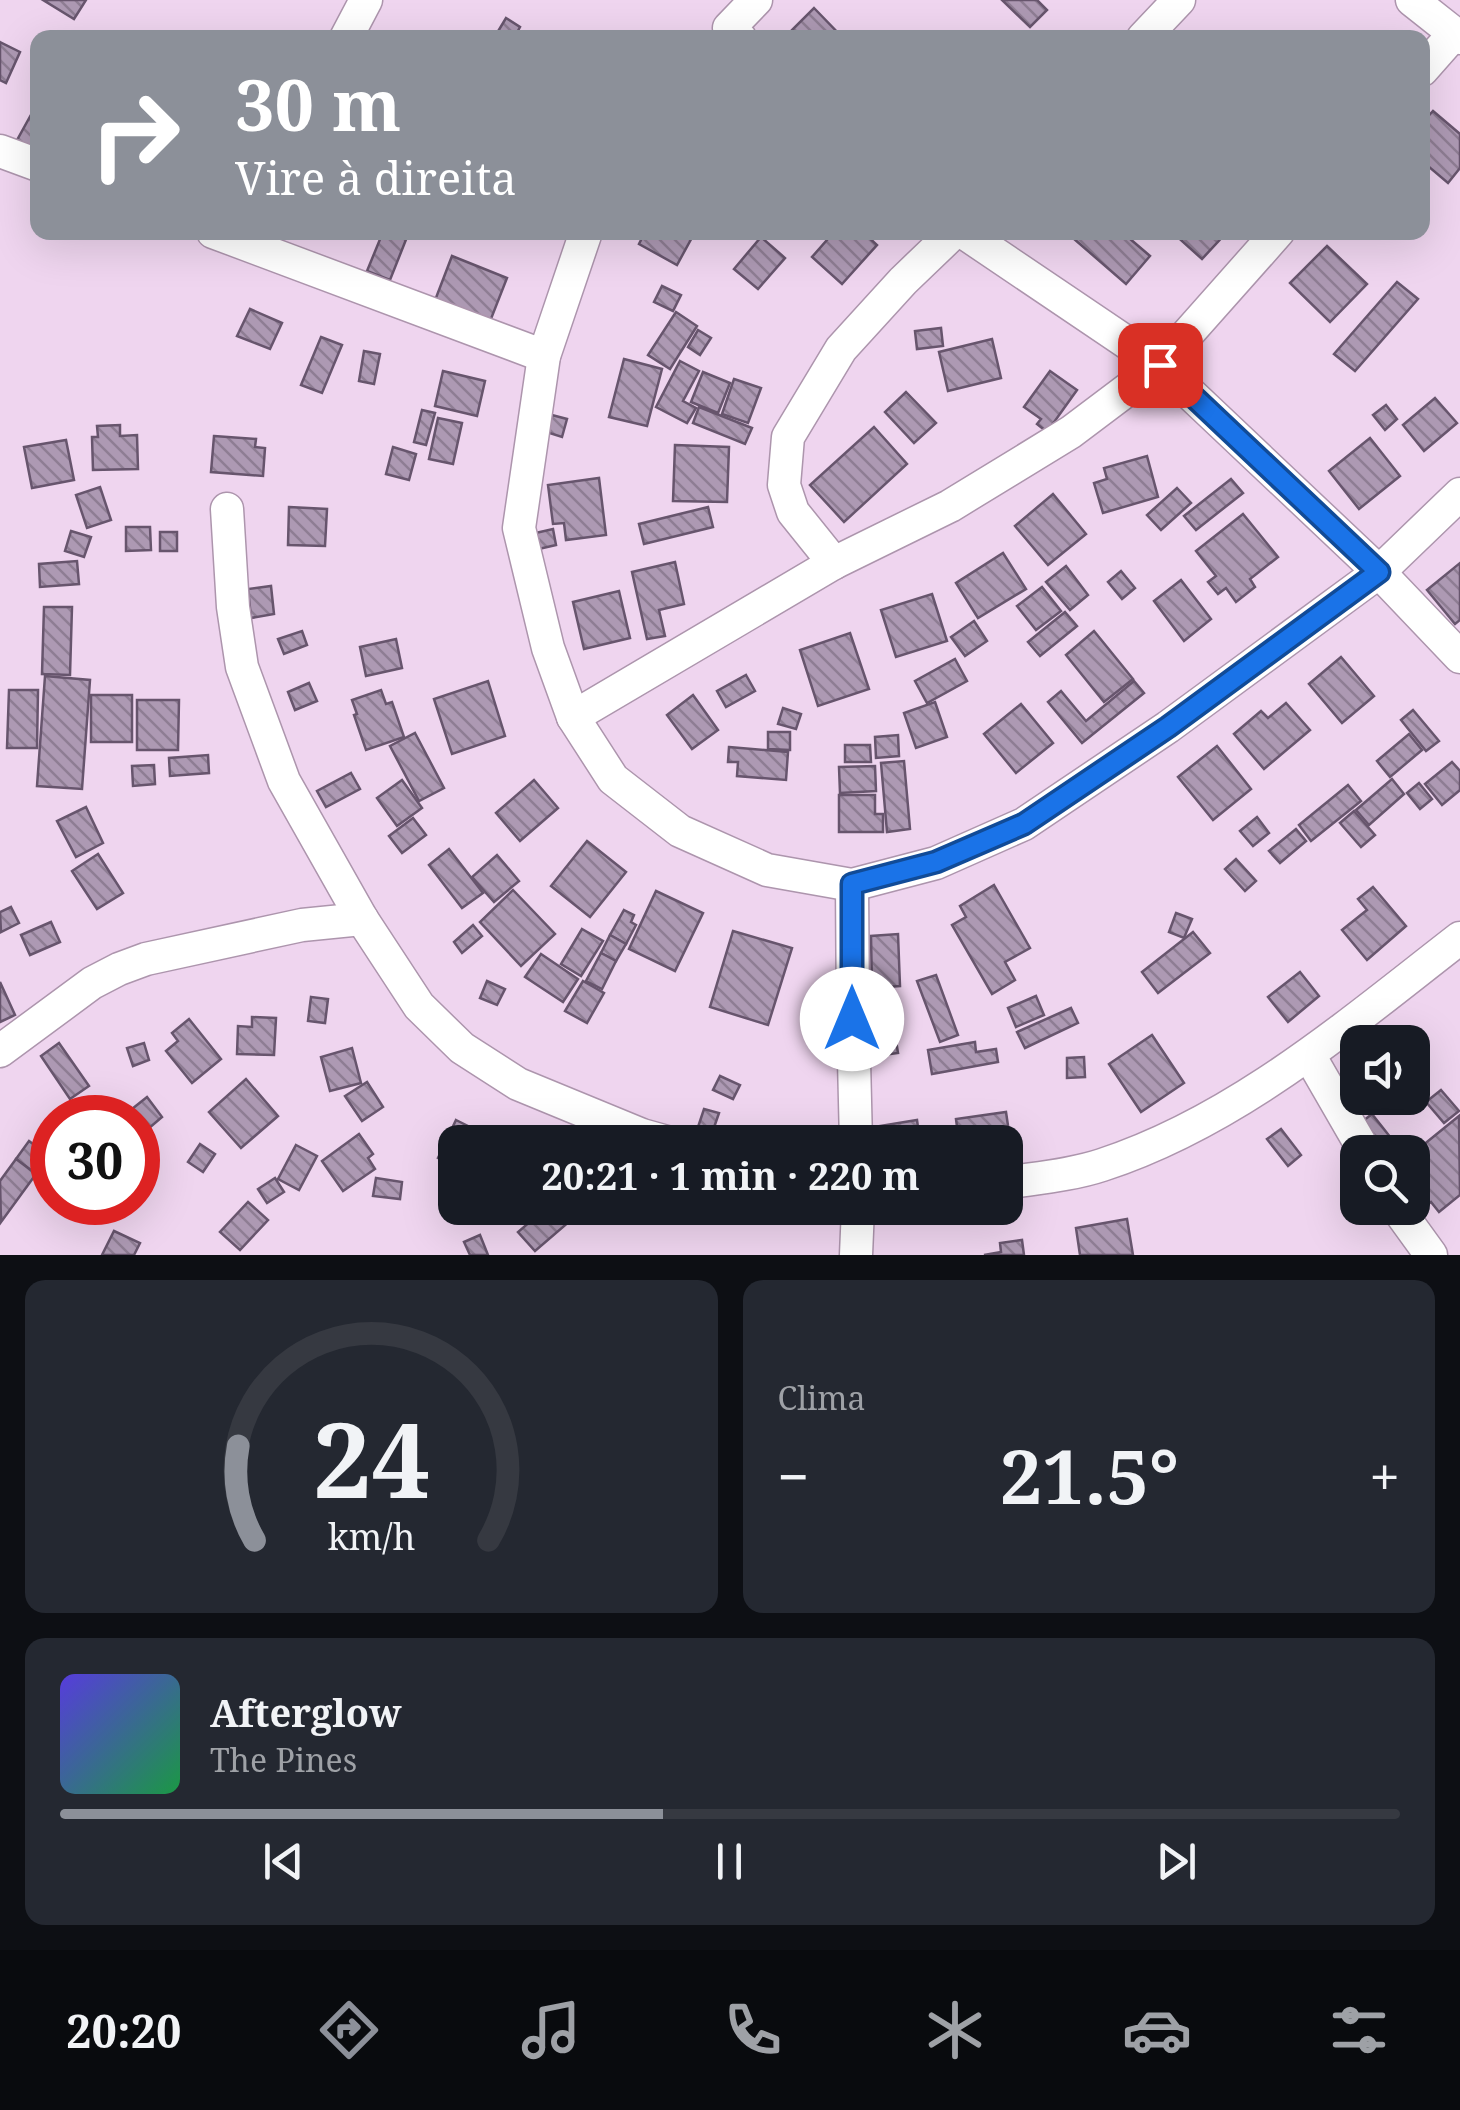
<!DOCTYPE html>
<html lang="pt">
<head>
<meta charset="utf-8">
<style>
  :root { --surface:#171b24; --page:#242831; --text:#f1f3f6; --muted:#9ea1a6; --line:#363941; --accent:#8c9099 }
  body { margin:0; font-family:"Noto Serif",serif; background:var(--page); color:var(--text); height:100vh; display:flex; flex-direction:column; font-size:38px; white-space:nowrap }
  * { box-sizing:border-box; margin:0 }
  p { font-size:32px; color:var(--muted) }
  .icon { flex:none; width:55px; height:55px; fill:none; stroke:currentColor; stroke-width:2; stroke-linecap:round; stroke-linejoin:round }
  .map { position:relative; height:1255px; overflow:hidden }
  .sheet { display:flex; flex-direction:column; gap:25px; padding:25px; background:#0d0f14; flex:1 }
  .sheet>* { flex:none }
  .guide { position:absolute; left:30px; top:30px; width:1400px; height:210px; border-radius:20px; box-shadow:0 10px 40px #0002; background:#8c9099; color:#fff; overflow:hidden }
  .controls { position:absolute; left:1340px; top:1025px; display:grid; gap:20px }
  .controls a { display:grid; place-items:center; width:90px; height:90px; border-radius:20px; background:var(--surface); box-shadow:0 10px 40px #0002; font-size:50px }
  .speed { position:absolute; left:30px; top:1095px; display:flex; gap:20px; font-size:50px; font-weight:700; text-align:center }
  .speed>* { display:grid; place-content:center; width:130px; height:130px; border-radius:50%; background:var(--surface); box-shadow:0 10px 40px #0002; line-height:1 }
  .speed .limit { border:15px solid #d22; background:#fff; color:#111 }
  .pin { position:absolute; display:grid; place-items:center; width:85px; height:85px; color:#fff; margin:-42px; border-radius:20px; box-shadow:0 5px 15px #0006 }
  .me { position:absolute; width:110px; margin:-55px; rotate:0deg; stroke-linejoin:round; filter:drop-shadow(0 0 8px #0008) }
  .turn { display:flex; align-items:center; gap:35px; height:210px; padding:0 40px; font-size:45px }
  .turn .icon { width:130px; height:130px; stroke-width:2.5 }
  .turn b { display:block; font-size:70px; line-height:85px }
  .big { font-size:75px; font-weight:700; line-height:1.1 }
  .sheet .widget { flex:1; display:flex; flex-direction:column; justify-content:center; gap:15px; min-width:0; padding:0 35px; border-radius:20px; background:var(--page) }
  .sheet .dial { align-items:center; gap:0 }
  .dial svg { height:260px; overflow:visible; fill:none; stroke:var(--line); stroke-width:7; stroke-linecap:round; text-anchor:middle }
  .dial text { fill:var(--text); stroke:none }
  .song { display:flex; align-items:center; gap:30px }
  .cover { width:120px; height:120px; border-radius:15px; background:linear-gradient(135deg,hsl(250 70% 55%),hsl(140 70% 35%)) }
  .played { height:10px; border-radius:5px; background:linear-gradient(90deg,var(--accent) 45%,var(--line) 45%) }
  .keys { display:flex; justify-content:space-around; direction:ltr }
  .heat { display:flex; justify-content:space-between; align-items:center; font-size:55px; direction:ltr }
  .sheet .tiles { flex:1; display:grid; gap:25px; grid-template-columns:1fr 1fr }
  .widget:last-child { grid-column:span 2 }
  .trip { position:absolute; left:438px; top:1125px; width:585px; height:100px; border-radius:20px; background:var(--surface); box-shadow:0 10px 40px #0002; font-weight:700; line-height:100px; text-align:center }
  .dock { display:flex; height:160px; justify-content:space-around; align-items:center; background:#090b0e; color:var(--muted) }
  .dock .icon { width:70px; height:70px }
  .dock .current { color:var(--accent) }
  .dock b { font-size:45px; color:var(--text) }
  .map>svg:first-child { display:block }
  .building { fill:url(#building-back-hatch); stroke:#67556d; stroke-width:2.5 }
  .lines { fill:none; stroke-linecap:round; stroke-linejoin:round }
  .minor-casing { stroke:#ad95ad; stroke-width:35 }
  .minor { stroke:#fff; stroke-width:32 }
  .route-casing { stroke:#114b97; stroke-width:25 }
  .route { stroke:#1a73e8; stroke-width:18 }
</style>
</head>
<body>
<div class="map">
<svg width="1460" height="1255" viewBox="0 0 1460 1255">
  <defs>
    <pattern id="building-back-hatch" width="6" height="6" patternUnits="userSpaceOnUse" patternTransform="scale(2.5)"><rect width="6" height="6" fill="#ad99b3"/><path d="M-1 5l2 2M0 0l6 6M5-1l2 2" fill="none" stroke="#8e7d93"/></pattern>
  </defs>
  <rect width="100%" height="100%" fill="#efd5ef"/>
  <!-- building -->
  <g class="building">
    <path d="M43,0h43l-12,19z"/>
    <path d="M1002,0h35l10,10 -17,17z"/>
    <path d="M814,8l29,30h-59z"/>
    <path d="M506,18l14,9 -6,11h-20z"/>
    <path d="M0,42l20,10 -14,31 -6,-3z"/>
    <path d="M38,102v51l-22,-11z"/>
    <path d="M1433,111l27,23v34l-12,15 -26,-22v-38z"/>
    <path d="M383,232h26l-19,48 -23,-9z"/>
    <path d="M645,232h50l-18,33 -38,-21z"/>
    <path d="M834,232h29l14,13 -35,39 -30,-27z"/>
    <path d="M1066,232h56l28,24 -24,28z"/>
    <path d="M1172,232h55l-25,27z"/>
    <path d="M761,237l24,21 -27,31 -24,-20z"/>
    <path d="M1327,246l40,38 -37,38 -40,-39z"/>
    <path d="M452,256l55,22 -18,46 -55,-21z"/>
    <path d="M1397,282l21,17 -63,72 -21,-17z"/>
    <path d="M662,286l19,9 -8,16 -19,-9z"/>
    <path d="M250,309l32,14 -12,26 -33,-13z"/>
    <path d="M676,312l21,14 -27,43 -22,-14z"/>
    <path d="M941,328l2,18 -26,3 -2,-18z"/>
    <path d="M698,330l13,8 -11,17 -12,-8z"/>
    <path d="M321,337l21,8 -20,48 -21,-8z"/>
    <path d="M992,339l9,39 -53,13 -9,-39z"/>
    <path d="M364,351l16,3 -6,30 -15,-3z"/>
    <path d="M624,359l38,10 -15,57 -38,-9z"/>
    <path d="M680,361l19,10 -16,30 13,7 -9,15 -31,-16z"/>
    <path d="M443,371l42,10 -8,35 -42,-10z"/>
    <path d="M1050,371l27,19 -30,42 -10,-8 4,-5 -17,-12z"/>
    <path d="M703,372l27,11 -12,30 -27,-11z"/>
    <path d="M734,379l27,9 -13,35 -26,-9z"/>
    <path d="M906,392l30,31 -22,20 -29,-31z"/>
    <path d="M1435,398l22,25 -33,28 -21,-26z"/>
    <path d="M1386,405l11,14 -12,11 -12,-15z"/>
    <path d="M699,407l53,21 -7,16 -52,-21z"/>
    <path d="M422,410l13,3 -9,32 -12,-3z"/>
    <path d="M548,414l19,5 -5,18 -19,-6z"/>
    <path d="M438,418l24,5 -9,41 -24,-5z"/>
    <path d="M120,425v11l17,-1 1,34 -45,1 -1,-33h6l-1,-11z"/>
    <path d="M874,427l33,37 -63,58 -34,-37z"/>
    <path d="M214,436l42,3 -1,8 10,1 -2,28 -52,-4z"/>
    <path d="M1370,438l30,38 -41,33 -30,-38z"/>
    <path d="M66,440l8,40 -42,8 -8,-41z"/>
    <path d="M675,445l54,2 -2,55 -54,-1z"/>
    <path d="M393,447l23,7 -7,26 -23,-6z"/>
    <path d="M1147,456l11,41 -55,16 -9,-30 13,-4 -3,-11z"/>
    <path d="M599,478l7,57 -40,5 -2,-17 -11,1 -5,-39z"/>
    <path d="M1231,479l12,14 -47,37 -12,-14z"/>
    <path d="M100,487l11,33 -24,8 -11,-33z"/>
    <path d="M1177,488l14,15 -30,27 -14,-15z"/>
    <path d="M1053,494l33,40 -38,31 -33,-39z"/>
    <path d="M289,507l38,2 -2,37 -37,-1z"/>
    <path d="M708,507l5,20 -69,17 -5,-20z"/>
    <path d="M1243,514l35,43 -28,22 5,8 -19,15 -10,-14 -8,6 -10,-12 8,-6 -20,-25z"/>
    <path d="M126,527h24l1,23 -25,1z"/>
    <path d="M553,529l3,16 -26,6 -3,-16z"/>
    <path d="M71,531l20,6 -7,20 -19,-6z"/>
    <rect x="160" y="532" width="17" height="19"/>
    <path d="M1003,553l23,36 -48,29 -22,-35z"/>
    <path d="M77,561l2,23 -39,3 -1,-23z"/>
    <path d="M675,562l9,42 -25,6 6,26 -18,3 -15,-67z"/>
    <path d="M1460,563v57l-5,4 -28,-34z"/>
    <path d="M1066,566l22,29 -18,15 -24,-28z"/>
    <path d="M1121,571l14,17 -13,11 -14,-17z"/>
    <path d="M1181,580l30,39 -27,22 -30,-40z"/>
    <path d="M271,586l3,28 -23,4 -3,-29z"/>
    <path d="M1042,587l19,24 -25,19 -19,-24z"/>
    <path d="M619,591l11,47 -46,11 -11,-47z"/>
    <path d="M932,594l15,47 -51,16 -15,-47z"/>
    <path d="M44,607h28l-2,68 -28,-1z"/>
    <path d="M1065,612l12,14 -37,30 -12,-14z"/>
    <path d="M974,621l13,20 -22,15 -14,-19z"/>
    <path d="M302,631l5,14 -23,9 -6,-15z"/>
    <path d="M1094,631l39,48 -29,23 -38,-47z"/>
    <path d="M850,633l19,56 -51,17 -18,-56z"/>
    <path d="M396,639l6,29 -36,8 -6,-29z"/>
    <path d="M1341,657l33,39 -32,27 -33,-39z"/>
    <path d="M955,659l12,22 -40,22 -12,-22z"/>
    <path d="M746,675l9,16 -29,16 -9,-16z"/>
    <path d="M45,676l45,4 -8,109 -45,-3z"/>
    <path d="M488,681l17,55 -53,18 -18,-55z"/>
    <path d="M1134,681l10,12 -62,50 -34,-41 13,-11 25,30z"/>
    <path d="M309,683l8,18 -22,9 -7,-18z"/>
    <path d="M9,690h29l-1,58h-30z"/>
    <path d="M381,690l5,14 6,-2 12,35 -38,13 -12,-35 3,-1 -5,-14z"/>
    <rect x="91" y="695" width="41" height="47"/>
    <path d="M693,695l25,35 -26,19 -25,-34z"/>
    <path d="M137,700h42l-1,50h-41z"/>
    <path d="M935,702l12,35 -31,11 -12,-35z"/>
    <path d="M1286,703l24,27 -46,39 -30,-35 27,-23 7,7z"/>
    <path d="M1021,704l32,39 -37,30 -32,-39z"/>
    <path d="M783,708l18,6 -5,15 -18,-5z"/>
    <path d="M1413,710l26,31 -13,10 -25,-31z"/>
    <path d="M768,732h22v18l-22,-1z"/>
    <path d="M415,733l29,55 -25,13 -29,-55z"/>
    <path d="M1409,734l13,16 -32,27 -13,-16z"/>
    <path d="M898,735l1,21 -23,2 -1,-21z"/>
    <path d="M845,745h25l1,17h-26z"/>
    <path d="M1217,746l34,43 -38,31 -35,-43z"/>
    <path d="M729,747l59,5 -2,28 -49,-4 1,-14h-10z"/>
    <path d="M208,755l1,18 -39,3 -1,-18z"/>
    <path d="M904,761l6,68 -23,3 -6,-69z"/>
    <path d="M1452,762l8,9v19l-18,15 -17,-21z"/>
    <path d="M154,765l1,19 -22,2 -1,-20z"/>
    <path d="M875,766l1,25 -36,2 -1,-26z"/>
    <path d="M351,773l9,16 -34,18 -9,-16z"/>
    <path d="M1392,779l12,15 -35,31 -13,-15z"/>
    <path d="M402,780l20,28 -25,18 -20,-28z"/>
    <path d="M534,780l24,28 -38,33 -24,-28z"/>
    <path d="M1419,783l13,16 -12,10 -13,-16z"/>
    <path d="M1348,785l13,16 -50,40 -12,-16z"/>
    <path d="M839,795h36v19h8v18h-44z"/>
    <path d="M86,807l17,36 -27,14 -19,-36z"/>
    <path d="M1354,811l21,24 -14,12 -21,-24z"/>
    <path d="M1257,817l12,16 -16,13 -13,-15z"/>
    <path d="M413,818l13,17 -24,18 -13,-17z"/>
    <path d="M1296,829l10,12 -26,22 -11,-12z"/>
    <path d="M587,841l39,31 -36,45 -39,-31z"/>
    <path d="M449,849l34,44 -21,15 -33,-43z"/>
    <path d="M98,854l25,39 -26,16 -25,-38z"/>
    <path d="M497,855l22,26 -25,21 -22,-25z"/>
    <path d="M1236,859l20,22 -11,10 -20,-22z"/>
    <path d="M994,885l36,63 -25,14 10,18 -23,14 -40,-69 14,-8 -6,-11z"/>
    <path d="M1373,887l33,39 -39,34 -25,-30 25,-20 -9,-11z"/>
    <path d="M513,890l42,44 -34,32 -41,-44z"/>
    <path d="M656,891l47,22 -28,58 -46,-22z"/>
    <path d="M11,907l8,16 -18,9 -1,-20z"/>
    <path d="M624,910l10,5 -3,7 5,3 -10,19 -16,-9z"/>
    <path d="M1176,913l16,6 -8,19 -15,-6z"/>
    <path d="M51,922l9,20 -30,13 -9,-20z"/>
    <path d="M473,925l9,11 -20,17 -8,-11z"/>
    <path d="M582,929l21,12 -22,35 -20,-12z"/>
    <path d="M733,931l59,17 -24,77 -58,-18z"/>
    <path d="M1193,932l17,21 -52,40 -16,-21z"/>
    <path d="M898,934l2,52 -28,2 -1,-52z"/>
    <path d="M610,935l16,9 -10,17 -15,-8z"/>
    <path d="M601,953l15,8 -14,28 -16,-8z"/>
    <path d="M541,954l37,25 -15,23 -38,-25z"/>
    <path d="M1300,972l19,24 -31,26 -20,-25z"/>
    <path d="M936,975l22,60 -18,7 -23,-61z"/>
    <path d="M487,981l18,8 -8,16 -17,-7z"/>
    <path d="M583,981l21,12 -17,30 -22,-12z"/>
    <path d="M0,982l15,33 -15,7z"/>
    <path d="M1036,996l8,19 -28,12 -8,-19z"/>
    <path d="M311,997l17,2 -3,24 -17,-2z"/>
    <path d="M1071,1008l7,15 -53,25 -8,-16z"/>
    <path d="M252,1017l24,1 -2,37 -37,-1 1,-28 14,1z"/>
    <path d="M189,1019l32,40 -29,24 -26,-32 12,-10 -6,-8z"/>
    <path d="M894,1028l4,25 -30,4 -3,-25z"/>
    <path d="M1152,1035l32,48 -43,29 -32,-48z"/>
    <path d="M975,1042l1,10 20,-3 2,13 -66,12 -4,-24z"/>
    <path d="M59,1043l30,43 -19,13 -29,-43z"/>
    <path d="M144,1043l5,17 -16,6 -6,-18z"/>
    <path d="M352,1048l9,35 -31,8 -9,-34z"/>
    <path d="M1084,1057l1,20 -18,1v-20z"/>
    <path d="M720,1076l20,9 -7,14 -20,-9z"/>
    <path d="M246,1079l32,37 -37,32 -32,-36z"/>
    <path d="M367,1082l16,25 -21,14 -17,-25z"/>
    <path d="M1441,1090l18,21 -15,12 -18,-21z"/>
    <path d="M147,1097l15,20 -14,12 -16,-20z"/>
    <path d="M704,1109l15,4 -10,29h-16z"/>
    <path d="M1006,1112l6,41 -7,1v-12h-46l-3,-23z"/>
    <path d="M1372,1114l30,38h-29l-19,-24z"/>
    <path d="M1459,1116l1,79 -21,17 -8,-10 -11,8 -8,-10v-14l11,-9 -11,-14v-9z"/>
    <path d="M456,1120l30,15 -4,7h-27v25l-17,-9z"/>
    <path d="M917,1120l3,22h-38l-2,-16z"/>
    <path d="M1281,1129l20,26 -13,11 -21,-27z"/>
    <path d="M359,1134l14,20 -5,4 7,11 -32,22 -21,-30z"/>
    <path d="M29,1141l20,15 -13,18 -20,-15z"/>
    <path d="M200,1144l15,10 -12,18 -15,-10z"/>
    <path d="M296,1145l21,11 -18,34 -21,-11z"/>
    <path d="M16,1159l20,15 -35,48 -1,-41z"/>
    <path d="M275,1178l9,14 -17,11 -9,-14z"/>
    <path d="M376,1178l26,4 -2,17 -27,-3z"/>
    <path d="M248,1202l20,18 -28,30 -20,-18z"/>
    <path d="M546,1208h12l12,13 -35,30 -17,-19z"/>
    <path d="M1127,1219l6,36h-53l-4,-27z"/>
    <path d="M114,1231l26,12 -6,12h-32z"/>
    <path d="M480,1235l8,20h-18l-6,-13z"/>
    <path d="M1022,1240l2,15h-40l17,-3 -1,-9z"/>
  </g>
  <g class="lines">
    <defs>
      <g id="minor">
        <path d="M1412,0l48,38"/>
        <path d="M346,38l20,-38"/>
        <path d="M740,38l-11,-10 27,-28"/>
        <path d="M1143,38l36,-38"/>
        <path d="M1422,70l32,-36"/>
        <path d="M0,151l38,14"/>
        <path d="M213,232l331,124"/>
        <path d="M586,232l-42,124 -25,172 29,120 25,69 40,62 67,52 87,39 85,15 84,-22 88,-39 144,-97 211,-155 81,-78"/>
        <path d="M963,232l197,133 219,207 81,85"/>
        <path d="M227,509l6,98 9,60 42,114 78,138 57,87 43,42 56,36 124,51 25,7"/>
        <path d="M834,563l-41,-51 -9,-27 4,-48 53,-88 62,-68 51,-49"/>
        <path d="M573,717l261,-154 116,-57 121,-74 89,-67 118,-133"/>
        <path d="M852,885l1,134 3,123"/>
        <path d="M0,1051l92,-68 27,-14 27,-10 156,-34 60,-6"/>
        <path d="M1309,1055l56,97"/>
        <path d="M1005,1183c32,-5 67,-8 97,-18 135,-44 248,-142 358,-227"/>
        <path d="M1397,1208l34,47"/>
        <path d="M856,1255l2,-47"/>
      </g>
    </defs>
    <!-- minor casing -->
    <use href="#minor" class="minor-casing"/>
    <!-- minor -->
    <use href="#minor" class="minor"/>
  </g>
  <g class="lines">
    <defs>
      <path id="route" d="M852,1019v-135l84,-22 88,-38 144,-97 211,-155 -219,-207"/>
    </defs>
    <!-- route casing -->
    <use href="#route" class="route-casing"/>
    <!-- route -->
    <use href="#route" class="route"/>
  </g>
</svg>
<div class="controls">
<a><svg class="icon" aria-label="sound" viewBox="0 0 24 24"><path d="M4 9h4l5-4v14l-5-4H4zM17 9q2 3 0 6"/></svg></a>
<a><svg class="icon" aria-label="search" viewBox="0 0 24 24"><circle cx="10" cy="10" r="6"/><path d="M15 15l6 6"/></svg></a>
</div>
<div class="speed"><div class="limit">30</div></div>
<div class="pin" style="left:1160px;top:365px;background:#d93025"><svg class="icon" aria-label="arrive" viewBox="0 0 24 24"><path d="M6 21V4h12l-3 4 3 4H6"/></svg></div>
<svg class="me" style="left:852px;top:1019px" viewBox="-20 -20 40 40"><circle r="19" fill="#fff"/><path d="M0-13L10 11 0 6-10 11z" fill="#1a73e8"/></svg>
<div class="trip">20:21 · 1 min · 220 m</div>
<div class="guide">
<div class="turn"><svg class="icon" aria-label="right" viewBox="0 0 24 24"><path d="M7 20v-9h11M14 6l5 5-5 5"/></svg><div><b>30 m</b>Vire à direita</div></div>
</div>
</div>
<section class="sheet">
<div class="tiles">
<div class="widget dial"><svg viewBox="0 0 100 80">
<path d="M14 69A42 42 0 1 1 86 69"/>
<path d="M14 69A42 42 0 0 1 9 40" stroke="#8c9099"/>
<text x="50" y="56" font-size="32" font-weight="700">24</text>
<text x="50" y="72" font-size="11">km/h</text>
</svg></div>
<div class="widget"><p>Clima</p>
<div class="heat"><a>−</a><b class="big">21.5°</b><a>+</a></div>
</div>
<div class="widget">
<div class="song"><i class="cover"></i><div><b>Afterglow</b><p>The Pines</p></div></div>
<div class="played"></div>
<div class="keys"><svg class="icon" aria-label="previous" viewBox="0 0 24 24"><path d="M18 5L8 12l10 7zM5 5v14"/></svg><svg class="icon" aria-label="pause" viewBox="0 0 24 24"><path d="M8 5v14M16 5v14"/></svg><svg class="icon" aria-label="next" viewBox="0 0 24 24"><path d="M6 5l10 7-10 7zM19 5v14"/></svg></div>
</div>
</div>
</section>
<nav class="dock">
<b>20:20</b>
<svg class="icon current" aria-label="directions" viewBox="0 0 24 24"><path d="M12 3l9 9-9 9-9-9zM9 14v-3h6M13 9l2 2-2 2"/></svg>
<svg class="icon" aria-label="music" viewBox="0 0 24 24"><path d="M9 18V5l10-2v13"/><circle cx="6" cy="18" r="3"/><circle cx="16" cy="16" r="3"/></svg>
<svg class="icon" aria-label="phone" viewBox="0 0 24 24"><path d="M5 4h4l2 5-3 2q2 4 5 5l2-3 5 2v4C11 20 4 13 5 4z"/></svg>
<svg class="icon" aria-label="climate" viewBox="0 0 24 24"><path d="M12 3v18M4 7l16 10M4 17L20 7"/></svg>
<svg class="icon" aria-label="car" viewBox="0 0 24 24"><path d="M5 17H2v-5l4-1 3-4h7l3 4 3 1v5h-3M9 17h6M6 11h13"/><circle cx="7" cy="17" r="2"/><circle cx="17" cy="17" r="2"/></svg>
<svg class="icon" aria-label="filters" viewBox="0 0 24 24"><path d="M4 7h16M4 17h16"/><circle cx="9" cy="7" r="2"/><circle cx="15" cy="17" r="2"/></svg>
</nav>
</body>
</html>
